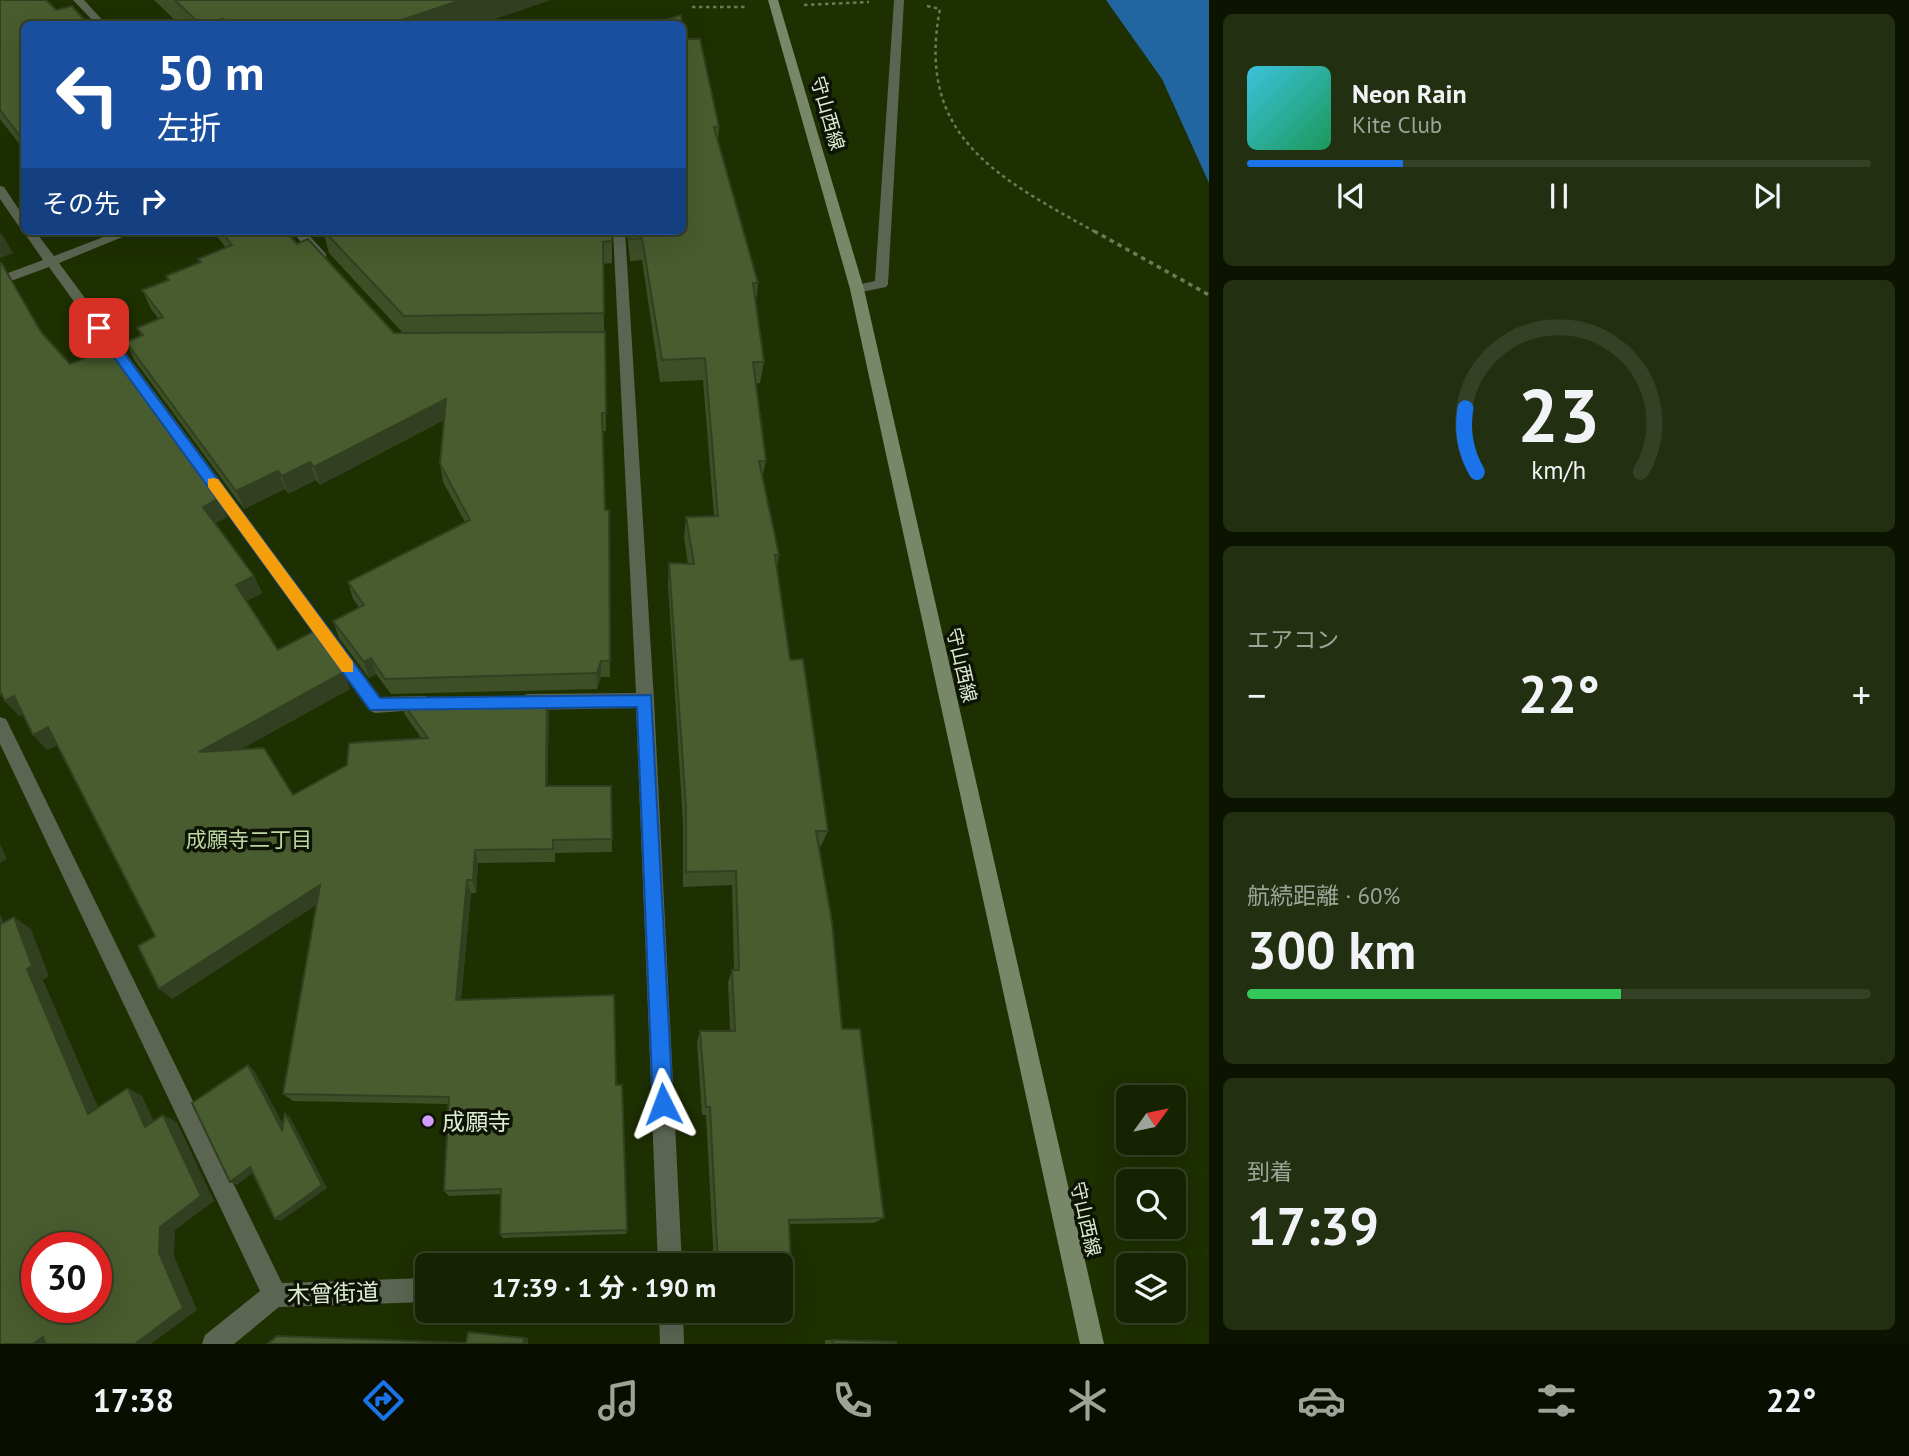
<!DOCTYPE html>
<html lang="ja">
<head>
<meta charset="utf-8">
<style>
  :root { --surface:#162302; --page:#232f11; --text:#f1f3f6; --muted:#9ea499; --line:#354024; --accent:#1a73e8 }
  body { margin:0; font-family:"PT Sans","Noto Sans JP",sans-serif; background:var(--page); color:var(--text); height:100vh; display:flex; flex-direction:column; font-size:26px; white-space:nowrap }
  * { box-sizing:border-box; margin:0 }
  p { font-size:23px; color:var(--muted) }
  .icon { flex:none; width:38px; height:38px; fill:none; stroke:currentColor; stroke-width:2; stroke-linecap:round; stroke-linejoin:round }
  .map { position:relative; flex:1; overflow:hidden }
  .side { display:flex; flex-direction:column; gap:14px; padding:14px; background:#0c1301; width:700px }
  .side>* { flex:none }
  .hud { position:absolute; left:21px; top:21px; width:665px; height:214px; border-radius:10px; box-shadow:0 7px 28px #0002,0 0 0 2px var(--line); background:#1a4fa0; color:#fff; overflow:hidden }
  .needle { width:46px; rotate:57deg }
  .fabs { position:absolute; left:1116px; top:1085px; display:grid; gap:14px }
  .fabs a { display:grid; place-items:center; width:70px; height:70px; border-radius:10px; background:var(--surface); box-shadow:0 7px 28px #0002,0 0 0 2px var(--line); font-size:35px }
  .speed { position:absolute; left:21px; top:1232px; display:flex; gap:14px; font-size:35px; font-weight:700; text-align:center }
  .speed>* { display:grid; place-content:center; width:91px; height:91px; border-radius:50%; background:var(--surface); box-shadow:0 7px 28px #0002,0 0 0 2px var(--line); line-height:1 }
  .speed .limit { border:10px solid #d22; background:#fff; color:#111 }
  .pin { position:absolute; display:grid; place-items:center; width:60px; height:60px; color:#fff; margin:-30px; border-radius:14px; box-shadow:0 4px 10px #0006 }
  .me { position:absolute; width:77px; margin:-38px; rotate:357deg; stroke-linejoin:round; filter:drop-shadow(0 0 5px #0008) }
  .turn { display:flex; align-items:center; gap:24px; height:147px; padding:0 21px; font-size:32px }
  .turn .icon { width:91px; height:91px; stroke-width:2.5 }
  .turn b { display:block; font-size:49px; line-height:60px }
  .then { display:flex; align-items:center; height:66px; padding:0 21px; background:#0003; gap:14px; font-size:26px }
  .big { font-size:52px; font-weight:700; line-height:1.1 }
  .side .widget { flex:1; display:flex; flex-direction:column; justify-content:center; gap:10px; min-width:0; padding:0 24px; border-radius:10px; background:var(--page) }
  .side .dial { align-items:center; gap:0 }
  .dial svg { height:182px; overflow:visible; fill:none; stroke:var(--line); stroke-width:7; stroke-linecap:round; text-anchor:middle }
  .dial text { fill:var(--text); stroke:none }
  .song { display:flex; align-items:center; gap:21px }
  .cover { width:84px; height:84px; border-radius:10px; background:linear-gradient(135deg,hsl(190 70% 55%),hsl(150 70% 35%)) }
  .played { height:7px; border-radius:4px; background:linear-gradient(90deg,var(--accent) 25%,var(--line) 25%) }
  .keys { display:flex; justify-content:space-around; direction:ltr }
  .heat { display:flex; justify-content:space-between; align-items:center; font-size:38px; direction:ltr }
  .charge { height:10px; border-radius:5px; background:linear-gradient(90deg,#34c759 60%,var(--line) 0) }
  .trip { position:absolute; left:415px; top:1253px; width:378px; height:70px; border-radius:10px; background:var(--surface); box-shadow:0 7px 28px #0002,0 0 0 2px var(--line); font-weight:700; line-height:70px; text-align:center }
  .tabs { display:flex; height:112px; justify-content:space-around; align-items:center; background:#090e01; color:var(--muted) }
  .tabs .icon { width:49px; height:49px }
  .tabs .selected { color:var(--accent) }
  .tabs b { font-size:32px; color:var(--text) }
  main { display:flex; flex:1; min-height:0 }
  .map>svg:first-child { display:block }
  .water { fill:#2166a0 }
  .lines { fill:none; stroke-linecap:round; stroke-linejoin:round }
  .path-far1 { stroke:#6c7b56; stroke-width:2.5; stroke-dasharray:3.5 3.5; stroke-linecap:butt }
  .path { stroke:#6c7b56; stroke-width:3.5; stroke-dasharray:4.5 4.5; stroke-linecap:butt }
  .service { fill:#5c6552; fill-rule:evenodd }
  .minor { fill:#5c6552; fill-rule:evenodd }
  .secondary { fill:#788768; fill-rule:evenodd }
  .wall { fill:#3e4f28 }
  .shaded-wall { fill:#324021 }
  .building { fill:#485c2f; stroke:#324021; stroke-width:2; fill-rule:evenodd }
  .route { fill:#1a73e8; stroke:#114b97; stroke-width:2 }
  .slow { fill:#f59e0b }
  .poi-dot { fill:#d29dfd; stroke:#0d1404; stroke-width:2.5 }
  .labels { text-anchor:middle; dominant-baseline:central; stroke-width:7; stroke-linejoin:round; paint-order:stroke }
  .street-label { font-size:19px; fill:#dfebd2; stroke:#0d1404 }
  .neighbourhood-label { font-size:21px; fill:#bfd6a5; stroke:#0d1404 }
  .near-poi-label { font-size:23px; fill:#dfebd2; stroke:#0d1404; text-anchor:start }
  .near-street-label { font-size:23px; fill:#dfebd2; stroke:#0d1404 }
</style>
</head>
<body>
<main>
<div class="map">
<svg width="1209" height="1344" viewBox="0 0 1209 1344">
  <rect width="100%" height="100%" fill="#1e2f02"/>
  <!-- water -->
  <path class="water" d="M1106,0h103v183l-47,-104z"/>
  <g class="lines">
    <!-- path-far1 -->
    <g class="path-far1">
      <path d="M804,5l65,-3"/>
      <path d="M927,6l13,3c-25,129 59,169 157,224"/>
      <path d="M692,7h54"/>
    </g>
    <!-- path -->
    <path class="path" d="M1094,231l115,64"/>
    <!-- service -->
    <path class="service" d="M894,0h10l-16,284 -2,3 -29,6 -5,-1v-6l23,-5z"/>
    <!-- minor -->
    <g class="minor">
      <path d="M73,0h11l22,24h-10z"/>
      <path d="M0,186l4,1 20,30v14h11l19,25 65,-25h18l-78,32 321,434 45,-1 6,3 3,5 -3,5 -56,4 -6,-3 -320,-443 -49,18v-9l43,-16 -20,-29 1,-2 -4,-1 -20,-29z"/>
      <path d="M292,231h13l21,23v6h-10z"/>
      <path d="M613,231h12l29,469 28,565h-24l-22,-557 -109,2 -6,-3 -3,-5 3,-5 6,-3 109,-1z"/>
      <path d="M0,717l6,2 276,564 145,-5v24l-148,5 -45,37h-32l3,-9 55,-44 -260,-547z"/>
      <path d="M659,1311h24l1,33h-24z"/>
    </g>
    <!-- secondary -->
    <path class="secondary" d="M768,0h10l86,289 240,1055h-24l-230,-1055z"/>
  </g>
  <!-- wall -->
  <g class="wall">
    <path d="M0,0l56,10 -32,14v126l-24,-31z"/>
    <path d="M154,0h396l-70,24h-301z"/>
    <path d="M685,39l34,88 -1,14 40,142 -2,19 8,60 -4,21 -5,1 11,77 -4,17 17,77 -2,12 13,93 38,171 -7,15h-2l23,183 42,189 -10,5 -85,1 2,45 -7,3h-4v-7h-66l-8,-150h-4l-5,-73 3,-11h30l-2,-49 4,-12h2l-2,-85 -49,2v-64l-15,-240 1,-20 19,1 -4,-26 2,-21 28,-1 -11,-136 -43,2 -18,-122 -12,1 -3,-30h55z"/>
    <path d="M213,231h72l12,13 97,89h9l-74,-80 -6,-22h289v32l-9,1 3,167h-3l2,79h4l1,167h-9l-4,12 -206,5 -15,-20 -7,4 -30,-40 -6,-17 26,-14 -6,-8 -5,-17 117,-60 -22,-40 -3,-18 4,-44 -124,65 -4,-5 -28,14 -3,-5 -41,20 -109,-148 -9,-19 15,-6 -4,-8 22,-9 -8,-10 -9,-19 25,-10 -1,-4 34,-13 -2,-4 28,-11z"/>
    <path d="M0,261l41,71 29,32 148,135 9,18 -12,6 39,53 8,17 -16,8 32,49 72,39 -109,60 52,46 129,-56 -17,-24 -5,-16 147,-3 2,16 -2,74h64l1,66 -57,1v9l-77,1 -2,30h-5l-10,106 155,86 11,145 -1,4 -123,4 -3,-4 1,-40 -52,2 -5,-5 4,-87 -155,-3 -10,-7 33,-189 -144,94 -17,-63 -98,-191 -10,5 -24,-36 -4,2 -14,-15 -4,-7 -1,1z"/>
    <path d="M825,1340h7l64,4h-71z"/>
  </g>
  <!-- shaded-wall -->
  <g class="shaded-wall">
    <path d="M461,0h89l-70,24h-90z"/>
    <path d="M223,19l1,5h-17z"/>
    <path d="M0,234h2l11,19 -13,5z"/>
    <path d="M446,399l3,18 -129,68 -6,-18z"/>
    <path d="M310,462l6,18 -28,14 -6,-18z"/>
    <path d="M278,471l7,18 -41,20 -8,-18z"/>
    <path d="M218,499l9,18 -16,8 -8,-18z"/>
    <path d="M254,576l8,17 -18,9 -8,-17z"/>
    <path d="M371,658l5,16 -7,4 -5,-16z"/>
    <path d="M601,661v16l-4,12v-16z"/>
    <path d="M344,672l6,17 -141,78 -10,-15z"/>
    <path d="M14,696l15,16 -10,4 -14,-15z"/>
    <path d="M547,696l2,16 -2,88 -1,-14z"/>
    <path d="M48,727l14,15 -15,8 -14,-15z"/>
    <path d="M0,844l7,15 -7,4z"/>
    <path d="M475,850l3,13 -2,30 -3,-13z"/>
    <path d="M467,880l4,13 -11,117 -4,-10z"/>
    <path d="M320,885l7,13 -155,101 -13,-10z"/>
    <path d="M0,914l11,26 -11,-8z"/>
    <path d="M14,917l17,12 18,47 -6,4 61,141 -16,-7 -61,-145z"/>
    <path d="M248,1065l6,5 34,63 -6,-3z"/>
    <path d="M128,1088l14,8 18,38 -15,-7z"/>
    <path d="M285,1113l5,4 37,71 -46,33 -6,-2z"/>
    <path d="M163,1115l14,7 37,79 -39,29 -1,26 23,54 -46,34h-16z"/>
    <path d="M250,1167l6,3 -19,15 -7,-3z"/>
    <path d="M43,1337l9,7h-19z"/>
    <rect x="524" y="1338" width="4" height="6"/>
  </g>
  <!-- building -->
  <g class="building">
    <path d="M0,0h46l10,10 16,-4 16,18h-64v117l-24,-31z"/>
    <path d="M175,0h286l-71,24h-162l-5,-5 -16,5h-7z"/>
    <path d="M681,15l1,9h-28z"/>
    <path d="M682,24l3,15h15l19,88h-5l44,156h-5l11,79h-11l13,99h-7l20,94h-4l15,105 13,-1 25,172h-12l16,91 10,107h18l24,189 -95,2 2,49h-11v-4h-62l-8,-158h-4l-6,-76h35l-3,-61h7l-3,-99 -50,1v-65l-17,-244 25,1 -8,-47 32,-1 -13,-158 -43,2 -20,-122 -12,1 -1,-8h53z"/>
    <path d="M221,231h64l12,13 11,-5 86,94 211,-1 1,81h-4l3,97h4l1,151h-9l-4,12 -212,6 -14,-21 -7,4 -31,-41 31,-16 -16,-23 122,-62 -30,-56 6,-65 -132,68 -4,-5 -28,14 -4,-5 -42,20 -110,-149 17,-7 -6,-7 26,-11 -21,-27 27,-10 -3,-4 35,-14 -3,-3 34,-14z"/>
    <path d="M324,231h288v10l-9,1 1,71 -200,3z"/>
    <path d="M0,264h2l39,68 29,32 39,-16 109,151 -15,8 51,69 -18,9 42,65 36,-19 30,41 -145,80 65,-4 29,47 54,-30 2,-22 79,-5 -28,-39 147,-3 -1,90h65l1,53 -59,1v9l-78,1 -2,30h-6l-11,120 158,-5 2,90h6l5,145 -127,4 1,-45 -57,2 5,-94 -166,-3 37,-209 -161,104 -21,-43 17,-10 -107,-209 -15,8 -19,-39 -9,5 -5,-10z"/>
    <path d="M14,917l18,49 -5,3 61,145 40,-26 17,39 18,-12 38,81 -41,31 -1,26 24,55 -48,36h-89l-3,-7 -10,7h-33v-419zM37,1248h59v59h-59z"/>
    <path d="M248,1065l34,65 3,-17 37,72 -47,34 -25,-52 -20,15 -38,-79z"/>
    <path d="M468,1332l56,6v6h-257l10,-8 189,7z"/>
    <path d="M832,1340l64,2v2h-63z"/>
  </g>
  <!-- route -->
  <path class="route" d="M95,326h9l276,372 271,-3 22,409 -3,7 -7,3 -7,-3 -3,-7 -16,-397 -267,3 -275,-379z"/>
  <!-- slow -->
  <path class="slow" d="M213,478l5,1 135,183v10h-11l-134,-185v-8z"/>
  <!-- markers -->
  <circle class="poi-dot" cx="428" cy="1121" r="7"/>
  <g class="labels">
    <!-- street labels -->
    <g class="street-label">
      <text transform="translate(828 113) rotate(74)">守山西線</text>
      <text transform="translate(962 665) rotate(77)">守山西線</text>
      <text transform="translate(1086 1219) rotate(77)">守山西線</text>
    </g>
    <!-- neighbourhood labels -->
    <g class="neighbourhood-label">
      <text x="249" y="839">成願寺二丁目</text>
    </g>
    <!-- near-poi labels -->
    <g class="near-poi-label">
      <text x="442" y="1121">成願寺</text>
    </g>
    <!-- near-street labels -->
    <g class="near-street-label">
      <text transform="translate(333 1293) rotate(-2)">木曾街道</text>
    </g>
  </g>
</svg>
<div class="fabs">
<a><svg class="needle" viewBox="-14 -14 28 28"><path d="M0-13l5 13h-10z" fill="#e53935"/><path d="M0 13l5-13h-10z" fill="#9ea499"/></svg></a>
<a><svg class="icon" aria-label="search" viewBox="0 0 24 24"><circle cx="10" cy="10" r="6"/><path d="M15 15l6 6"/></svg></a>
<a><svg class="icon" aria-label="layers" viewBox="0 0 24 24"><path d="M12 4l9 5-9 5-9-5zM3 14l9 5 9-5"/></svg></a>
</div>
<div class="speed"><div class="limit">30</div></div>
<div class="pin" style="left:99px;top:328px;background:#d93025"><svg class="icon" aria-label="arrive" viewBox="0 0 24 24"><path d="M6 21V4h12l-3 4 3 4H6"/></svg></div>
<svg class="me" style="left:663px;top:1104px" viewBox="-20 -20 40 40"><path d="M0-17L14 15 0 8-14 15z" fill="#1a73e8" stroke="#fff" stroke-width="4"/></svg>
<div class="trip">17:39 · 1 分 · 190 m</div>
<div class="hud">
<div class="turn"><svg class="icon" aria-label="left" viewBox="0 0 24 24"><path d="M17 20v-9H6M10 6l-5 5 5 5"/></svg><div><b>50 m</b>左折</div></div>
<div class="then">その先<svg class="icon" aria-label="right" viewBox="0 0 24 24"><path d="M7 20v-9h11M14 6l5 5-5 5"/></svg></div>
</div>
</div>
<section class="side">
<div class="widget">
<div class="song"><i class="cover"></i><div><b>Neon Rain</b><p>Kite Club</p></div></div>
<div class="played"></div>
<div class="keys"><svg class="icon" aria-label="previous" viewBox="0 0 24 24"><path d="M18 5L8 12l10 7zM5 5v14"/></svg><svg class="icon" aria-label="pause" viewBox="0 0 24 24"><path d="M8 5v14M16 5v14"/></svg><svg class="icon" aria-label="next" viewBox="0 0 24 24"><path d="M6 5l10 7-10 7zM19 5v14"/></svg></div>
</div>
<div class="widget dial"><svg viewBox="0 0 100 80">
<path d="M14 69A42 42 0 1 1 86 69"/>
<path d="M14 69A42 42 0 0 1 9 41" stroke="#1a73e8"/>
<text x="50" y="56" font-size="32" font-weight="700">23</text>
<text x="50" y="72" font-size="11">km/h</text>
</svg></div>
<div class="widget"><p>エアコン</p>
<div class="heat"><a>−</a><b class="big">22°</b><a>+</a></div>
</div>
<div class="widget"><p>航続距離 · 60%</p><b class="big">300 km</b><div class="charge"></div></div>
<div class="widget"><p>到着</p><b class="big">17:39</b></div>
</section>
</main>
<nav class="tabs">
<b>17:38</b>
<svg class="icon selected" aria-label="directions" viewBox="0 0 24 24"><path d="M12 3l9 9-9 9-9-9zM9 14v-3h6M13 9l2 2-2 2"/></svg>
<svg class="icon" aria-label="music" viewBox="0 0 24 24"><path d="M9 18V5l10-2v13"/><circle cx="6" cy="18" r="3"/><circle cx="16" cy="16" r="3"/></svg>
<svg class="icon" aria-label="phone" viewBox="0 0 24 24"><path d="M5 4h4l2 5-3 2q2 4 5 5l2-3 5 2v4C11 20 4 13 5 4z"/></svg>
<svg class="icon" aria-label="climate" viewBox="0 0 24 24"><path d="M12 3v18M4 7l16 10M4 17L20 7"/></svg>
<svg class="icon" aria-label="car" viewBox="0 0 24 24"><path d="M5 17H2v-5l4-1 3-4h7l3 4 3 1v5h-3M9 17h6M6 11h13"/><circle cx="7" cy="17" r="2"/><circle cx="17" cy="17" r="2"/></svg>
<svg class="icon" aria-label="filters" viewBox="0 0 24 24"><path d="M4 7h16M4 17h16"/><circle cx="9" cy="7" r="2"/><circle cx="15" cy="17" r="2"/></svg>
<b>22°</b>
</nav>
</body>
</html>
